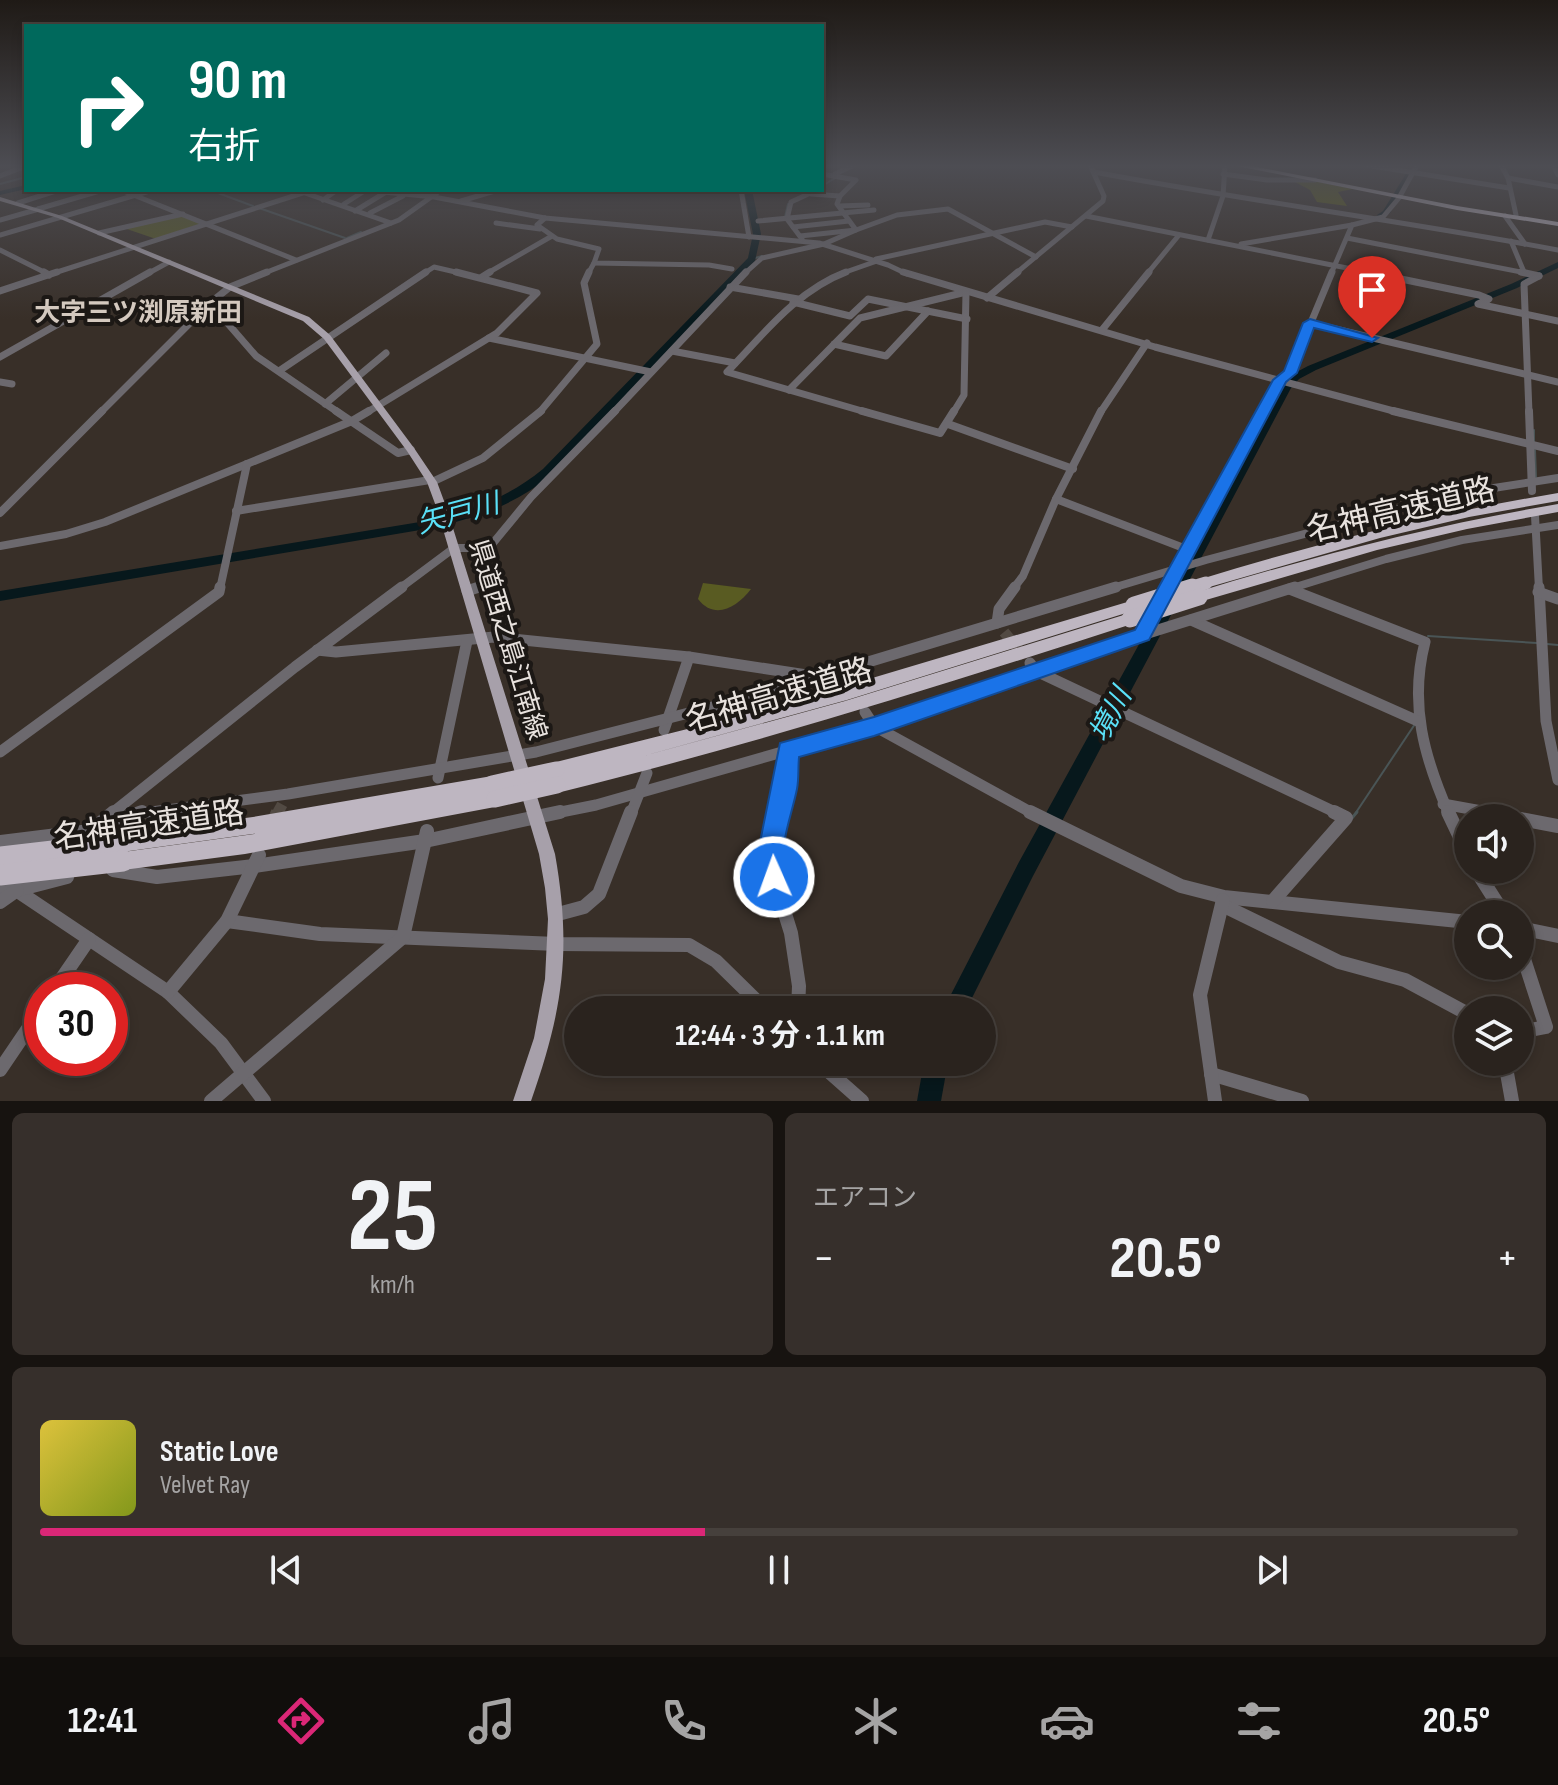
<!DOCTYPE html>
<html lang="ja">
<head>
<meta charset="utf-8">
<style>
  :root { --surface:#2a231e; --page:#362f2b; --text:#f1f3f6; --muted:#a5a4a4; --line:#46403c; --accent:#db2777 }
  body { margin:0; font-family:"Sofia Sans Condensed","Noto Sans JP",sans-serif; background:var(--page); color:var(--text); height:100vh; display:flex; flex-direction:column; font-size:30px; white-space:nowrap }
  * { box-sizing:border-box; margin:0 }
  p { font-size:26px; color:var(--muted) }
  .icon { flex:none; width:44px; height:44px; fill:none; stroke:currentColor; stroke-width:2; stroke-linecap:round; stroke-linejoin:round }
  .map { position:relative; height:1101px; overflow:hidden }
  .details { display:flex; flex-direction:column; gap:12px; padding:12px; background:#171310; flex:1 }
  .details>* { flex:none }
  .banner { position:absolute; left:24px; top:24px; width:800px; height:168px; border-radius:0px; box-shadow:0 4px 12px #0003,0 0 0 2px var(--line); background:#00695c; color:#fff; overflow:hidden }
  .tools { position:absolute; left:1454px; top:804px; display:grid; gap:16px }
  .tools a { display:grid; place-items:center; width:80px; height:80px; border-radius:50%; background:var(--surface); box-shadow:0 4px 12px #0003,0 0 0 2px var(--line); font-size:40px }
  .speed { position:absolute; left:24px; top:972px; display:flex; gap:16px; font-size:40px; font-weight:700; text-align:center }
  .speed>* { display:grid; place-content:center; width:104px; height:104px; border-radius:50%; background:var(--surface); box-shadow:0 4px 12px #0003,0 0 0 2px var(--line); line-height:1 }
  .speed .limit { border:12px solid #d22; background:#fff; color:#111 }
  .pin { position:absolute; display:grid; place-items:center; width:68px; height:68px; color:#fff; margin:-82px -34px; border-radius:50% 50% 50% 0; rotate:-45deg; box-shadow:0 0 8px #0007 }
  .pin .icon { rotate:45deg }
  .me { position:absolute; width:88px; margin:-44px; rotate:358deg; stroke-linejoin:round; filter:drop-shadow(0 0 6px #0008) }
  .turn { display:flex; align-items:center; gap:28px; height:168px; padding:0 32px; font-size:36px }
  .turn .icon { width:104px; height:104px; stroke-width:2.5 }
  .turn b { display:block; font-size:56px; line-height:68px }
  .big { font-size:60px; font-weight:700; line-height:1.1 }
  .details .widget { flex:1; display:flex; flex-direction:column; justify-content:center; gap:12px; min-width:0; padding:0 28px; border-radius:12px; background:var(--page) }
  .details .dial { align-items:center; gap:0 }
  .dial b { font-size:104px; line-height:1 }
  .song { display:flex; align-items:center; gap:24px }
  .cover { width:96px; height:96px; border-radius:12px; background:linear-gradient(135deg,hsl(50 70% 55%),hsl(70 70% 35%)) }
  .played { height:8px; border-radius:4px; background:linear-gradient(90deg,var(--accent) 45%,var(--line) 45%) }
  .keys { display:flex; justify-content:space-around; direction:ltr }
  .heat { display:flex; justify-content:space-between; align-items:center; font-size:44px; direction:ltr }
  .details .tiles { flex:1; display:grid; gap:12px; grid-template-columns:1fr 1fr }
  .widget:last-child { grid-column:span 2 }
  .trip { position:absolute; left:564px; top:996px; width:432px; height:80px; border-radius:40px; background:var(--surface); box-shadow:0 4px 12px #0003,0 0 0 2px var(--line); font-weight:700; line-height:80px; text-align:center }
  .tabs { display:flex; height:128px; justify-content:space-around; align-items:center; background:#110e0c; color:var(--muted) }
  .tabs .icon { width:56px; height:56px }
  .tabs .current { color:var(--accent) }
  .tabs b { font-size:36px; color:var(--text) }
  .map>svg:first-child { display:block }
  .green { fill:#595b22 }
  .forest { fill:#5d5e0e }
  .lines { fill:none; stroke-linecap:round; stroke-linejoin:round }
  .stream-far1 { stroke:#4a5556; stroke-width:2 }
  .stream { stroke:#4a5556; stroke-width:3 }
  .river { fill:#07181c; fill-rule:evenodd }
  .minor-tunnel-far1 { stroke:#524a43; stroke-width:11; stroke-dasharray:11 5; stroke-linecap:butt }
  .minor-tunnel { stroke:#524a43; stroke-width:14; stroke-dasharray:14 7; stroke-linecap:butt }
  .minor-far4 { stroke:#6c696e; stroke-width:5 }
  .minor-far3 { stroke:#6c696e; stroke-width:7 }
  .minor-far2 { stroke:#6c696e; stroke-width:8 }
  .minor-far1 { stroke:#6c696e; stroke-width:11 }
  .minor { stroke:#6c696e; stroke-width:14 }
  .major { fill:#a7a0aa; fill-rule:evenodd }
  .highway { fill:#beb6c1; fill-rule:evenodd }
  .highway-bridge-far2 { stroke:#beb6c1; stroke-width:13 }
  .highway-bridge-far1 { stroke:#beb6c1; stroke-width:17 }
  .highway-bridge { stroke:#beb6c1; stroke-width:21 }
  .route { fill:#1a73e8; stroke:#114b97; stroke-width:2 }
  .labels { text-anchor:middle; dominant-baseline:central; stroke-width:8; stroke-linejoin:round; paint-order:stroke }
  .far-quarter-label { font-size:26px; font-weight:bold; fill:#d4c9bf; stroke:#1c1815 }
  .street-label { font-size:26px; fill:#e8e2de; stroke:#1c1815 }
  .water-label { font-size:28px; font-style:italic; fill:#5ae1f8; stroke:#1c1815 }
  .near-street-label { font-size:32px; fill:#e8e2de; stroke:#1c1815 }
</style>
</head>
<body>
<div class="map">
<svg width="1558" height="1101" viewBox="0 0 1558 1101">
  <rect width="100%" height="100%" fill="#382f28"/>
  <!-- green -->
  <g class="green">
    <path d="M180,215l23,8 -47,16 -35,-12z"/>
    <path d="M703,583l48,6c-14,18 -36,32 -53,10z"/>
  </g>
  <!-- forest -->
  <path class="forest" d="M1309,180l44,9 -15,3 9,14 -30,-4 -7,-12 -15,-8z"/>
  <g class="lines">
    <!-- stream-far1 -->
    <g class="stream-far1">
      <path d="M0,184l26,-7"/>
      <path d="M822,186l15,-9"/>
      <path d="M210,190l43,16"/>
      <path d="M259,208l86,30"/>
      <path d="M785,217l3,-13"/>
      <path d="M347,238l14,-6"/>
      <path d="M752,259l10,-3"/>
      <path d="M1534,430v13"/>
      <path d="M1535,450l1,27"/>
      <path d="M1428,636l109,7"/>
      <path d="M1547,644l11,1"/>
      <path d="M1355,814l60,-90"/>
    </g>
    <!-- stream -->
    <path class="stream" d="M1352,818l5,-6"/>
    <!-- river -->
    <g class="river">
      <path d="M1558,165v3l-4,-2v-1z"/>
      <path d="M1407,172l7,2 -24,39 -12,4 -1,-2 6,-4z"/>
      <path d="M26,185v4l-26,6v-4z"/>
      <path d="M744,190h8l9,44 -6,27 -204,214c-37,31 -78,44 -125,54l-426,72v-10l426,-70c44,-10 82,-23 117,-52l205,-211 5,-24z"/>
      <path d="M1558,262v6l-41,20 -201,82 -17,9 -8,9 -258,488 -67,134h-23l76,-148 263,-477 9,-10 17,-9 203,-82z"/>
      <path d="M924,1062h24l-7,39h-24z"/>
    </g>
    <!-- minor-tunnel-far1 -->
    <g class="minor-tunnel-far1">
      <path d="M1004,632l21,25"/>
      <path d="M277,814l6,-11"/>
    </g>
    <!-- minor-tunnel -->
    <path class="minor-tunnel" d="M274,821l4,-9"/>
    <!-- minor-far4 -->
    <g class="minor-far4">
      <path d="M1366,165l143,23"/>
      <path d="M1501,165l7,13 8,37"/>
      <path d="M1553,165l5,10"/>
      <path d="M1094,172c154,29 310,49 464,78"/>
      <path d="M835,174l19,-9"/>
      <path d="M1223,174l44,6h48"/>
      <path d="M0,176l26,-10"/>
      <path d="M1508,178l50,9"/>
      <path d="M121,190l175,70"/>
      <path d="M363,190l71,7 111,21 274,25 69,22 19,9"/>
      <path d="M741,190l8,47"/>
      <path d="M302,192l89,31"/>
      <path d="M811,194l29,2"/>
      <path d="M1400,196l17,-31"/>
      <path d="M323,200l14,-10"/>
      <path d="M461,201l37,-11"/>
      <path d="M18,203l41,-13"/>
      <path d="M344,204l22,-14"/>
      <path d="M839,206l29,-1"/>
      <path d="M38,209l65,-19"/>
      <path d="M355,211l31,-19"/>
      <path d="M370,213l33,-17"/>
      <path d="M1086,216l291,58"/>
      <path d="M1505,216l20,28"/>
      <path d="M545,218l-8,7 20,14 42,10 -5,14 115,2 23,4"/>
      <path d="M0,220l39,-11"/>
      <path d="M758,221l116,-11"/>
      <path d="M496,223l44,6"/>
      <path d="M793,227l56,-6"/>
      <path d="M99,233l84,-19"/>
      <path d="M0,235l153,-45"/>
      <path d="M800,236l56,-6 41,-15 51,-6 88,48"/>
      <path d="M1347,238l184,36"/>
      <path d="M802,239l-15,-20 4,-17 26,-12"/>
      <path d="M1208,240l15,-44 2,-31"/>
      <path d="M1511,241l13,31"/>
      <path d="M1241,244l111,-19"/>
      <path d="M0,250l48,24"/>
      <path d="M876,259l169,-37 27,5"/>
      <path d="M51,274l261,-84"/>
      <path d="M147,274l22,-12"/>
      <path d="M262,274l137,-54 42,-30"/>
      <path d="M423,274l11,-7 30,7"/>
      <path d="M486,274l66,-38"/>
      <path d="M588,274l6,-11"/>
      <path d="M744,274l18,-16 62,-14 32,-14 -19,-26 3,-8 16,-16 -34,-6"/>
      <path d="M840,274l37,-13"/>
      <path d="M1015,274l88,-73 1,-5 -14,-31"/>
      <path d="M1147,274l32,-39"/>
      <path d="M1331,274l21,-49 31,-8 16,-19"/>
    </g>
    <!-- minor-far3 -->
    <g class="minor-far3">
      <path d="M44,272l5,3"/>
      <path d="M846,272c-50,19 -83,63 -119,100l142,41"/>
      <path d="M903,272l252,75 246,66"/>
      <path d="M1367,272l112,23 10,4 -11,5 80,17"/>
      <path d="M1521,272l18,4"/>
      <path d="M482,277l8,-5"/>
      <path d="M730,287l68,12"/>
      <path d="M0,291l57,-19"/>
      <path d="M987,298l31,-26"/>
      <path d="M793,302l57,14 18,-17 99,20"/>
      <path d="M210,303l46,53 83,57"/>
      <path d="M1310,323l248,59"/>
      <path d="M1102,330l47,-58"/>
      <path d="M489,338l162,34"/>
      <path d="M834,344l52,12 42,-45"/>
      <path d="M672,351l63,12"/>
      <path d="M0,357l150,-85"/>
      <path d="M279,371l147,-99"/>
      <path d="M0,382l12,2"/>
      <path d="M789,390l71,-72 106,-26"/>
      <path d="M325,404l61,-51"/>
      <path d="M100,413l110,-110 20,-16 37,-15"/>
      <path d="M366,413l131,-80 40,-40 -81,-21"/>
      <path d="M539,413l58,-69 -13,-61 5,-11"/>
      <path d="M613,413l133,-141"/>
      <path d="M953,413l11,-18 2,-103"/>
      <path d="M1100,413l47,-70"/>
      <path d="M1262,413l18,-33 10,-7 42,-101"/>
      <path d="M1529,413l-5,-129 15,-8"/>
    </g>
    <!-- minor-far2 -->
    <g class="minor-far2">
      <path d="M336,411l62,42 13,-3"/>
      <path d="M862,411l78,22 14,-22"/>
      <path d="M1393,411l165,40"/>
      <path d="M1529,411l3,80"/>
      <path d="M948,424l125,45"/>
      <path d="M432,482l51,-24 58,-47"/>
      <path d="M1056,499l133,51"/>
      <path d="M236,511l194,-31"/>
      <path d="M0,513l102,-102"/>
      <path d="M1535,516l4,73"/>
      <path d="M0,546l66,-12 39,-12 247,-101 17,-10"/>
      <path d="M220,589l27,-125"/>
      <path d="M399,589l55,-41h35"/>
      <path d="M474,589l5,-1 10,-40 42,-51 84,-86"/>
      <path d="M1013,589l10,-13 33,-77 45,-88"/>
      <path d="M1109,589l97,-29 249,-66 103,-16"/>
      <path d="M1167,589l96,-178"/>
      <path d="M1289,589l97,-30 76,-19 96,-15"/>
    </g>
    <!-- minor-far1 -->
    <g class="minor-far1">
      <path d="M1539,587l7,134 12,59"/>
      <path d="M1289,589l136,53c-16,62 -1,115 24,172"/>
      <path d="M467,591l12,-4"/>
      <path d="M1538,592l20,7"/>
      <path d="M1165,593l3,-6"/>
      <path d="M1191,620l229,102"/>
      <path d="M997,623l2,-14 16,-22"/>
      <path d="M317,650l19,2 158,-15 195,20 124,19"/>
      <path d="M1030,663l6,8 303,143"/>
      <path d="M844,669l7,14"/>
      <path d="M865,712l9,14 160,88"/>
      <path d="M664,730l25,-73"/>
      <path d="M0,752l219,-160 1,-5"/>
      <path d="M438,778l29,-137"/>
      <path d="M1443,804l55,10"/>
      <path d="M111,814l184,-147 107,-80"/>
      <path d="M136,814l152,-20 248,-42 223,-57 357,-108"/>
      <path d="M551,814l45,-9 278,-79 268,-91 153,-48"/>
      <path d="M631,814l16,-41"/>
      <path d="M777,814l8,-25 3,-39"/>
    </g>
    <!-- minor -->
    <g class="minor">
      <path d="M777,812l-8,50 22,71 8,53 -1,24"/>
      <path d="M1030,812l151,74 43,11 244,25"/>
      <path d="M1448,812l20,42"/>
      <path d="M1487,812l29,6"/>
      <path d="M1520,819l38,7"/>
      <path d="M97,826l17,-14"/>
      <path d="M0,842l90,-11 52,-19"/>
      <path d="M113,870l44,7 97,-11 171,-25 135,-29"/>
      <path d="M1476,870l28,44"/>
      <path d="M16,890l152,102 53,51 43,58"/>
      <path d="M0,891l17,-1 50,-13"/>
      <path d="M1273,901l73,-83 -12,-6"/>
      <path d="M0,902l17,-12"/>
      <path d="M1222,905l117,57 66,18 63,34"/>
      <path d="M558,914l26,-7 15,-13 32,-82"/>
      <path d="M227,921l93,13 237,10 132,1 27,16 50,49"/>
      <path d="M1520,928l38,8"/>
      <path d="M1520,947l26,80 -26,5"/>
      <path d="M54,990l35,-51"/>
      <path d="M168,992l59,-71 32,-66"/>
      <path d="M818,1062l44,39"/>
      <path d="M1505,1062l7,39"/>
      <path d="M0,1070l42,-62"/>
      <path d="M1211,1074l91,27"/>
      <path d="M211,1101l192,-164 24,-106"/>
      <path d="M1215,1101l-15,-106 23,-95"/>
    </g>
    <!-- major -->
    <path class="major" d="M0,197l62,19 247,101 21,18 84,113 23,34 10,27 108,345c17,96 8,156 -24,247h-18l21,-63 11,-59 3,-60 -3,-31 -6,-34 -102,-345 -10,-27 -20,-31 -83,-112 -21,-18 -245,-103 -58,-17z"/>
    <!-- highway -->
    <g class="highway">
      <path d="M1232,165h15l210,41 101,16v4l-101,-16z"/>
      <path d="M1558,493v8l-89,16 -89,21 -174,50 -7,-5 2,-4c117,-36 236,-66 357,-86z"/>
      <path d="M1558,504v8l-91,17 -90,21 -178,52 -5,-1 -2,-4 2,-4c120,-37 240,-68 364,-89z"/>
      <path d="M1134,600l5,1 2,4 -2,4 -292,91 -211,58 209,-57 285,-88 5,2 3,4 -3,4c-191,62 -383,122 -578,170l-6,-2 -3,-6 3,-6 5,-1 -6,-3 -3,-5 3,-5 6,-3 219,-55z"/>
      <path d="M492,776l6,2 3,6 -6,7 7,2 2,6 -2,6 -7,2 -250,47 -122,16 -7,-3 -3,-6 3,-6 7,-3 152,-21 -153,21 -7,-3 -3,-6 3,-6 7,-3 131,-17z"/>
    </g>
    <!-- highway-bridge-far2 -->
    <path class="highway-bridge-far2" d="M1186,589l20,-6"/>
    <!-- highway-bridge-far1 -->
    <g class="highway-bridge-far1">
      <path d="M1134,605l58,-18"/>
      <path d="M1130,619l69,-22"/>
      <path d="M492,784l64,-14"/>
      <path d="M495,799l62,-14"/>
    </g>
    <!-- highway-bridge -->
    <g class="highway-bridge">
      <path d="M0,857l122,-14"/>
      <path d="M0,875l123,-14"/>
    </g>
  </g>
  <!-- sky -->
  <linearGradient id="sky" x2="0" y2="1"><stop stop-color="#1f1a16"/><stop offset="0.52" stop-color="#4d4d53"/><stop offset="1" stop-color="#4d4d53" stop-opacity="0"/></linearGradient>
  <rect width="1558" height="319" fill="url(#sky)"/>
  <!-- route -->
  <path class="route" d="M1310,319l68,19 -6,4 -58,-14 -17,45 -11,9 -137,258 -275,96 -75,21c-1,10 0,22 -2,32 -6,30 -20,58 -10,88l-4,9 -9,3 -9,-3 -9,-24 24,-119 94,-26 261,-87 138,-250 11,-9 19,-48z"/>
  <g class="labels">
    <!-- far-quarter labels -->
    <g class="far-quarter-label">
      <text x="138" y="313">大字三ツ渕原新田</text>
    </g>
    <!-- street labels -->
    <g class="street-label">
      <text transform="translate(507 640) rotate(73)">県道西之島江南線</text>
    </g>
    <!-- water labels -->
    <g class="water-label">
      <text transform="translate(458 514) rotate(-15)">矢戸川</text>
      <text transform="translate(1111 715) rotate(-62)">境川</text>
    </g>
    <!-- near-street labels -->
    <g class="near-street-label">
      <text transform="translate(1401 511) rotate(-13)">名神高速道路</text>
      <text transform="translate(779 696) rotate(-16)">名神高速道路</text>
      <text transform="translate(149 826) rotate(-8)">名神高速道路</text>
    </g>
  </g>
</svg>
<div class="tools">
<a><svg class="icon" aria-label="sound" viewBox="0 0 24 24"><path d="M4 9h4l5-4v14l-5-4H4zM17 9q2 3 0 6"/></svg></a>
<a><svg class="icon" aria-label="search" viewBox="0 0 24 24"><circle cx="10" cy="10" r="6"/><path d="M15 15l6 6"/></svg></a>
<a><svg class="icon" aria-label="layers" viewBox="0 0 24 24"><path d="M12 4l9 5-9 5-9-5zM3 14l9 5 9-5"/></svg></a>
</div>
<div class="speed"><div class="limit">30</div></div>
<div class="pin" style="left:1372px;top:338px;background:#d93025"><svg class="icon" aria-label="arrive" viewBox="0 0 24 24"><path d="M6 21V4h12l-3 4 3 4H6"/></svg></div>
<svg class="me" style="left:774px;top:877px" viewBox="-20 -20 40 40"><circle r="17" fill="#1a73e8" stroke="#fff" stroke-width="3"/><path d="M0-11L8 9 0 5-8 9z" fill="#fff"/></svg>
<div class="trip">12:44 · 3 分 · 1.1 km</div>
<div class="banner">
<div class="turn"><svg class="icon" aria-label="right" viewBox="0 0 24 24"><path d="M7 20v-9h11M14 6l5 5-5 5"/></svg><div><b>90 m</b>右折</div></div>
</div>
</div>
<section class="details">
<div class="tiles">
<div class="widget dial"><b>25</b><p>km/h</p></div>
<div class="widget"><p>エアコン</p>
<div class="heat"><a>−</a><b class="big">20.5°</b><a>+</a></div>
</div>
<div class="widget">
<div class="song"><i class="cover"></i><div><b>Static Love</b><p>Velvet Ray</p></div></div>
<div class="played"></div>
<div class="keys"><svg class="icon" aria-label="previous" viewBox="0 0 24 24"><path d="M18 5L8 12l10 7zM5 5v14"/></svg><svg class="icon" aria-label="pause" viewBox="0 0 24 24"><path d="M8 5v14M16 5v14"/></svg><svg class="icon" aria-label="next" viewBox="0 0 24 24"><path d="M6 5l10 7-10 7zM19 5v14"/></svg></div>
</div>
</div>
</section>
<nav class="tabs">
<b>12:41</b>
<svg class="icon current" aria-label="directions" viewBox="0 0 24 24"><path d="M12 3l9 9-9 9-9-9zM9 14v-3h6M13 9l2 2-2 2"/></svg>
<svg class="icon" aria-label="music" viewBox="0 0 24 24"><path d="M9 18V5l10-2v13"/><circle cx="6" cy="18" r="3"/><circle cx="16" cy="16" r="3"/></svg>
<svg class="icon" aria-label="phone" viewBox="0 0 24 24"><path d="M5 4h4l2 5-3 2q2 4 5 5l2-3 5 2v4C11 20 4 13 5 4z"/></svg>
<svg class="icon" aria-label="climate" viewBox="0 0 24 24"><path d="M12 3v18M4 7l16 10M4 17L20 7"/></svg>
<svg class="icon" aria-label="car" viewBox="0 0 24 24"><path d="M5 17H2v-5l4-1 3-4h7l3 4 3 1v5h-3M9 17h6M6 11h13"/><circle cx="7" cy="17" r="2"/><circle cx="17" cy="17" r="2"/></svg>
<svg class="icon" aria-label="filters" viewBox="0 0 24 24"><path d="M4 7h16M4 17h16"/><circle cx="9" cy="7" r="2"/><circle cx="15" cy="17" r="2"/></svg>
<b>20.5°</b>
</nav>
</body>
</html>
